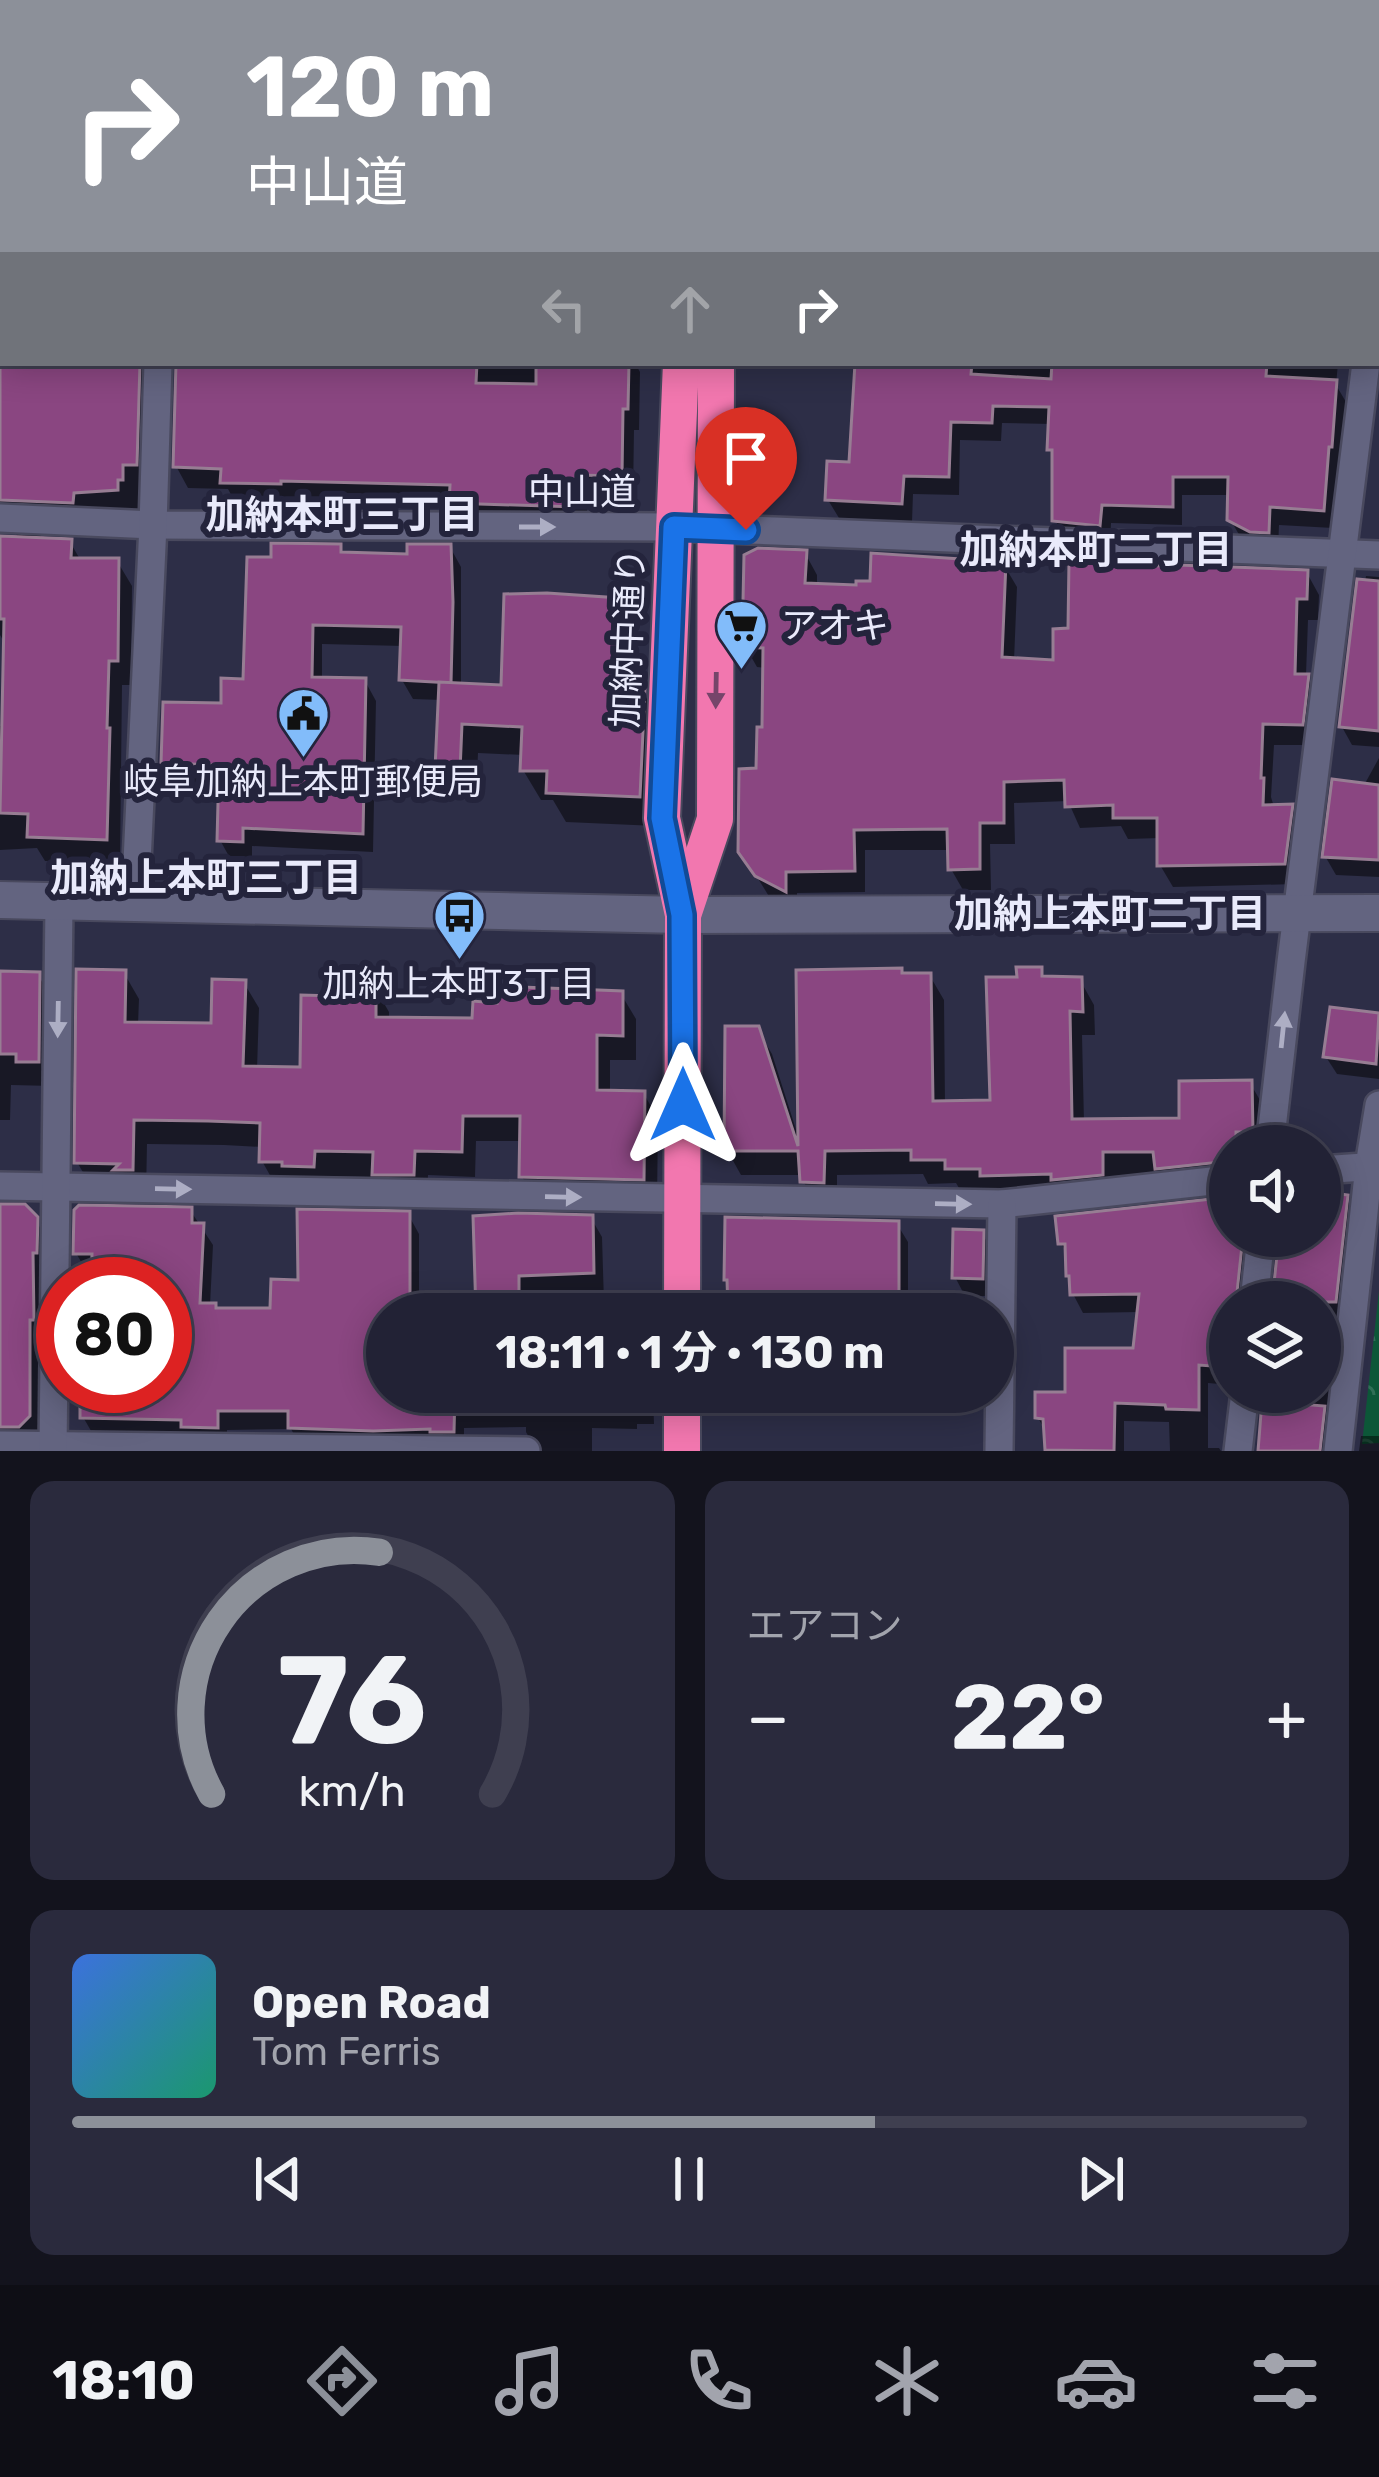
<!DOCTYPE html>
<html lang="ja">
<head>
<meta charset="utf-8">
<style>
  :root { --surface:#222235; --page:#2a2a3d; --text:#f1f3f6; --muted:#a2a4ad; --line:#3f3f50; --accent:#8c9099 }
  body { margin:0; font-family:Rubik,"Noto Sans JP",sans-serif; background:var(--page); color:var(--text); height:100vh; display:flex; flex-direction:column; font-size:45px; white-space:nowrap }
  * { box-sizing:border-box; margin:0 }
  p { font-size:39px; color:var(--muted) }
  .icon { flex:none; width:66px; height:66px; fill:none; stroke:currentColor; stroke-width:2; stroke-linecap:round; stroke-linejoin:round }
  .map { position:relative; height:1451px; overflow:hidden }
  .sheet { display:flex; flex-direction:column; gap:30px; padding:30px; background:#13131d; flex:1 }
  .sheet>* { flex:none }
  .banner { position:absolute; left:0px; top:0px; width:1380px; height:366px; box-shadow:0 6px 30px #0003,0 0 0 3px var(--line); background:#8c9099; color:#fff; overflow:hidden }
  .tools { position:absolute; left:1209px; top:1125px; display:grid; gap:24px }
  .tools a { display:grid; place-items:center; width:132px; height:132px; border-radius:50%; background:var(--surface); box-shadow:0 6px 30px #0003,0 0 0 3px var(--line); font-size:60px }
  .speed { position:absolute; left:36px; top:1257px; display:flex; gap:24px; font-size:60px; font-weight:700; text-align:center }
  .speed>* { display:grid; place-content:center; width:156px; height:156px; border-radius:50%; background:var(--surface); box-shadow:0 6px 30px #0003,0 0 0 3px var(--line); line-height:1 }
  .speed .limit { border:18px solid #d22; background:#fff; color:#111 }
  .pin { position:absolute; display:grid; place-items:center; width:102px; height:102px; color:#fff; margin:-123px -51px; border-radius:50% 50% 50% 0; rotate:-45deg; box-shadow:0 0 12px #0007 }
  .pin .icon { rotate:45deg }
  .me { position:absolute; width:132px; margin:-66px; rotate:0deg; stroke-linejoin:round; filter:drop-shadow(0 0 9px #0008) }
  .turn { display:flex; align-items:center; gap:42px; height:252px; padding:0 48px; font-size:54px }
  .turn .icon { width:156px; height:156px; stroke-width:2.5 }
  .turn b { display:block; font-size:84px; line-height:102px }
  .lanes { display:flex; align-items:center; height:114px; padding:0 48px; background:#0003; justify-content:center; gap:60px; direction:ltr }
  .lanes .off { opacity:.35 }
  .big { font-size:90px; font-weight:700; line-height:1.1 }
  .sheet .tile { flex:1; display:flex; flex-direction:column; justify-content:center; gap:18px; min-width:0; padding:0 42px; border-radius:24px; background:var(--page) }
  .sheet .dial { align-items:center; gap:0 }
  .dial svg { height:312px; overflow:visible; fill:none; stroke:var(--line); stroke-width:7; stroke-linecap:round; text-anchor:middle }
  .dial text { fill:var(--text); stroke:none }
  .song { display:flex; align-items:center; gap:36px }
  .cover { width:144px; height:144px; border-radius:18px; background:linear-gradient(135deg,hsl(220 70% 55%),hsl(160 70% 35%)) }
  .played { height:12px; border-radius:6px; background:linear-gradient(90deg,var(--accent) 65%,var(--line) 65%) }
  .keys { display:flex; justify-content:space-around; direction:ltr }
  .heat { display:flex; justify-content:space-between; align-items:center; font-size:66px; direction:ltr }
  .sheet .tiles { flex:1; display:grid; gap:30px; grid-template-columns:1fr 1fr }
  .tile:last-child { grid-column:span 2 }
  .trip { position:absolute; left:366px; top:1293px; width:648px; height:120px; border-radius:60px; background:var(--surface); box-shadow:0 6px 30px #0003,0 0 0 3px var(--line); font-weight:700; line-height:120px; text-align:center }
  .tabs { display:flex; height:192px; justify-content:space-around; align-items:center; background:#0e0e15; color:var(--muted) }
  .tabs .icon { width:84px; height:84px }
  .tabs .on { color:var(--accent) }
  .tabs b { font-size:54px; color:var(--text) }
  .map>svg:first-child { display:block }
  .park { fill:url(#park-crowns) }
  .shadow { fill:#0007 }
  .building { fill:#8a4681; stroke:#977d93; stroke-width:3 }
  .lines { fill:none; stroke-linecap:round; stroke-linejoin:round }
  .street-casing { stroke:#49495e; stroke-width:32 }
  .secondary-casing { stroke:#49495e; stroke-width:40 }
  .highway-casing { stroke:#49495e; stroke-width:40 }
  .street { stroke:#636480; stroke-width:27 }
  .secondary { stroke:#636480; stroke-width:36 }
  .highway { stroke:#f277af; stroke-width:36 }
  .oneway { fill:#adaec4 }
  .oneway2 { fill:#76456a }
  .route-casing { stroke:#114b97; stroke-width:30 }
  .route { stroke:#1a73e8; stroke-width:21 }
  .labels { text-anchor:middle; dominant-baseline:central; stroke-width:12; stroke-linejoin:round; paint-order:stroke }
  .street-label { font-size:36px; fill:#e9eafb; stroke:#24243c }
  .poi-label { font-size:36px; fill:#e9eafb; stroke:#24243c }
  .neighbourhood-label { font-size:39px; font-weight:bold; fill:#e9eafb; stroke:#24243c }
</style>
</head>
<body>
<div class="map">
<svg width="1379" height="1451" viewBox="0 0 1379 1451">
  <defs>
    <pattern id="park-crowns" width="20" height="18" patternUnits="userSpaceOnUse" patternTransform="scale(3)"><rect width="20" height="18" fill="#0c5738"/><path d="M2 6a3 3 0 1 1 6 0M12 15a3 3 0 1 1 6 0" fill="none" stroke="#2f6f56"/></pattern>
  </defs>
  <rect width="100%" height="100%" fill="#2d2e47"/>
  <!-- park -->
  <g class="park">
    <path d="M0,0h59l-1,3h-55v137l-3,-1z"/>
    <path d="M1379,1291v152l-17,1z"/>
  </g>
  <!-- shadow -->
  <g class="shadow">
    <path d="M67,0h67v3h-66z"/>
    <rect x="323" y="0" width="68" height="3"/>
    <path d="M415,0h225v3h-226z"/>
    <rect x="749" y="0" width="194" height="3"/>
    <rect x="1002" y="0" width="136" height="3"/>
    <path d="M1198,0h181v154l-2,-151h-170z"/>
    <path d="M0,202h3v102l-3,28h3v31h136l19,36 -17,114 -50,13v10l-50,-1v5l29,2 11,19h36l15,25 -1,99h-9l-2,179 -75,-3 -8,-13 -37,2v-124h3l3,-81 -6,-10v-97l19,1 -12,-21h-7z"/>
    <path d="M178,363h457l5,9 -1,58h-5l-1,67 -46,-1v32l-122,-4 -11,-18 -162,-4v3l-56,-1 -8,-15 -40,-1 -12,-22z"/>
    <path d="M858,363h480l-2,22 10,17 -4,63h-4l-5,63 -54,-3 -1,25 -37,-12 -11,-19 1,-24h-49v30l-71,-2 -1,21 -44,-5 -11,-19v-62l-5,-9 1,-25 -49,-1 -1,18 -41,-1 -1,55 -46,-1 -1,28 -73,-4 -11,-18 24,-35z"/>
    <path d="M339,547l5,8 66,2 40,-10 11,20v119l43,2 114,-87 18,30 -1,60 8,1 17,29 -4,105 -90,-4 -13,-22h-12l-18,-30 1,-15 -46,-2 -2,47 -21,-2 -17,-30 3,-68 -28,-1 -11,-19 1,-34 -81,-2v37h43l11,20 -3,151 -121,-6v15l-21,-1 -11,-20 1,-57 -46,-1 -11,-20 82,-80 28,-121z"/>
    <path d="M805,553l12,22v12l42,1 145,-23 13,22 -3,74 42,2 251,-90 12,22 -1,25h-10l-2,55 14,24 -6,46h-40l-3,52 3,10h17l12,21 -7,56 -123,3 -13,-22v-27l-32,1 -7,-13 -41,2 -12,-27 -54,2 1,41h-25l1,46h-28l-12,-21v-19h-86v42l-68,1v18l-27,-13 -29,-47 24,-121 1,-62 -9,-1 -12,-21z"/>
    <path d="M1366,576l13,1v170l-27,-2 -10,-18z"/>
    <path d="M1379,758v119l-43,-2 -11,-19z"/>
    <path d="M1040,970l6,9 34,1 14,25 1,30h-13l2,87 99,-1 67,-38 14,24 1,39h-35v38l-68,-9 -47,1 1,23 -154,-6 -6,-10 -28,1 -5,-10 -86,1v32l-20,-1 -14,-25 -1,-6h-61l-14,-25 30,-121 15,25 27,85 104,-163h27l14,24 1,104 48,-1 27,-123z"/>
    <path d="M124,973l15,26 -1,26 76,1 30,-43 15,25 -2,62 46,1 37,-72 34,-13 15,26v8l86,1 25,-15 121,-12 15,25v41h-26v33l34,1 14,25 -1,85 -120,-2 -15,-25 1,-36h-47l-1,36 -47,-2 -1,25 -37,-1 -13,-22 -49,-1 -1,16 -51,-6 -14,-25v-14l-38,-2 -77,-1 -1,51 -54,-7 -15,-26z"/>
    <path d="M0,974l38,1 15,25 -1,86 -41,-1 -1,35h-10z"/>
    <path d="M1332,1011l47,5v63l-42,-5 -11,-17z"/>
    <path d="M1346,1198l11,19 -26,234h-71l5,-59h55v-90h-45l14,-66h31v-33z"/>
    <path d="M1230,1199v37h38l-21,66h-17v83l-22,-2v65h11l2,3h-51l-1,-29 -45,-1v30h-75l-2,-18 -9,-15 30,-23 67,-44 5,-39 -57,1 -10,-19 -5,-39 -7,-12z"/>
    <path d="M0,1206l35,13 12,20 -4,99h-4v98l-39,13z"/>
    <path d="M190,1210l23,35 -3,61 7,5h56l28,-28 107,-69 11,20v75h59l113,-91 11,19 2,65 37,2 6,10h-260v78h266l1,32h-17v5l-45,-1v23h-55l-11,-19v-5l-62,1v23l-162,-2 -11,-20 -64,1v18l-133,-12 -11,-19v-31h82v-102h-71v-12h-7l-11,-19z"/>
    <path d="M897,1224l11,18v65l4,7h-181l-1,-29z"/>
    <path d="M982,1233l10,18v45h-27l-10,-19z"/>
    <path d="M767,1392h121v6h-117z"/>
    <path d="M1361,1436h18v15h-20z"/>
  </g>
  <!-- building -->
  <g class="building">
    <path d="M0,363h140l-3,102h-14v15h-5v10l-44,3 -1,10 -73,-3z"/>
    <path d="M176,363h301l-1,20 60,1v-21h93l-1,46h-5l-1,67 -46,-1v32l-127,-4 1,-18 -169,-4v3l-61,-1 1,-14 -48,-2z"/>
    <path d="M855,363h117l-1,11 80,5 1,-16h215l-1,13 71,4 -5,67h-3l-5,64 -54,-4 -1,26 -19,-1 -23,-12 1,-43h-55v30l-71,-2 -2,21 -48,-5v-71h-5l2,-43 -56,-1 -1,17 -41,-1 -2,55 -45,-1 -2,28 -77,-4 2,-39 22,1z"/>
    <path d="M0,536l72,3 -1,19h48l-1,103h-9l-2,67h3l-3,112 -80,-3 1,-23 -28,-1 4,-194h-4z"/>
    <path d="M271,543l70,1v8l66,2v-10h44l2,58 -2,81 -52,-3 2,-53 -88,-2 -1,52 54,1 -3,156 -120,-6v14l-26,-1 2,-76 -58,-2 2,-61 58,1v-25l22,1 4,-122h24z"/>
    <path d="M758,548l49,2 -2,33 51,2v-4h14l1,-28 135,9 -4,95 51,3v-31l15,-1 1,-67 109,6v-2l130,5 -1,29h-10l-2,75h14l-6,51 -40,-1 -2,54h3l-1,27 30,-1 -8,60 -128,2v-48h-44v-13l-48,2 -1,-27 -60,2v41h-24v46l-32,1 -1,-41 -93,1 1,41 -69,1v20l-31,-16 -17,-24 1,-83 17,-1 1,-41h5l1,-79 -21,-1 2,-92z"/>
    <path d="M1357,579l22,2v150l-40,-4z"/>
    <path d="M547,593l73,5 -1,90 26,1 -5,108 -94,-4 1,-22h-27l2,-44 -60,-3 -2,47 -25,-2 4,-87 62,3 3,-91z"/>
    <path d="M1332,779l47,6v75l-57,-3z"/>
    <path d="M1016,967h26v9l40,1 1,35 -13,-1 2,108 107,-1v-37l73,-1 1,52h-17v14h-6v15l-75,8 -2,-17h-50v23l-52,5v-6l-71,2v-7h-35v-9h-34v-10l-86,1 -1,32 -24,-1 -2,-31h-74l1,-125h34l39,120 -2,-176 106,-2v5h29l2,128 57,-1 -4,-123h31z"/>
    <path d="M76,969l50,1 -1,52 86,1 1,-44 34,1 -3,86 57,1 1,-72 36,1v-14l39,1v34l96,1 1,-17 24,2v-17l126,5v45l-26,-1v55l48,1 -1,89 -125,-3 1,-61h-57l-1,36 -47,-1 -1,24h-42l1,-23 -58,-1 -1,16 -32,-1v-4h-23l1,-39 -52,-2 -74,-1 -1,50h-20l6,-6 -45,-1z"/>
    <path d="M0,971l40,1 -1,90h-23v-8h-16z"/>
    <path d="M1330,1007l49,6 -3,51 -53,-7z"/>
    <path d="M1325,1192l23,3 -12,107h-64l7,-66h41v-36h4z"/>
    <path d="M1230,1197v39h13l-7,66h-6l-5,65 -26,-2v45l-33,-1 -1,-4 -50,-2 -1,48 -69,-1 -2,-31 -8,-1v-26h30v-44h68l6,-54 -69,1 -1,-19h-3l-1,-32h-7l-3,-28z"/>
    <path d="M0,1204h25l13,13 -1,36h-4l1,67h-4v96l-11,11h-19z"/>
    <path d="M79,1205l113,2v16h12l-4,80h16v5h54l1,-29 27,1 -1,-71 113,2v103h-23v78h68l-1,40h-24v-3l-57,2 -85,-3v-17h-70v17l-37,-1v-7l-101,-2v-32h85v-102h-74l1,-30h-19l1,-44z"/>
    <path d="M518,1213l75,2 1,58 -75,3v38h-43l-3,-98z"/>
    <path d="M725,1217l174,4v93h-141v-4h-30l-1,-30h-3z"/>
    <path d="M953,1229l31,1 -1,49 -31,-1z"/>
    <path d="M1262,1401l63,5 -5,45h-62z"/>
  </g>
  <g class="lines">
    <defs>
      <g id="street">
        <path d="M302,3l1,-3"/>
        <path d="M982,3v-3"/>
        <path d="M0,162h3"/>
        <path d="M1377,231h2"/>
        <path d="M1377,284l2,-15"/>
        <path d="M0,518l153,7 521,2 705,28"/>
        <path d="M135,904l18,-379 5,-162"/>
        <path d="M1270,1146l21,-184 75,-599"/>
        <path d="M1320,1170l59,-4"/>
        <path d="M0,1186l1002,18 228,-25"/>
        <path d="M1254,1302l7,-66"/>
        <path d="M0,1445l526,6"/>
        <path d="M53,1451l6,-549"/>
        <path d="M999,1451l3,-247"/>
        <path d="M1238,1451l7,-59"/>
        <path d="M1338,1451l31,-285 10,-61"/>
      </g>
      <path id="secondary" d="M0,900l683,15 696,-2"/>
      <g id="highway">
        <path d="M688,3v-3"/>
        <path d="M721,3v-3"/>
        <path d="M681,363l-19,455 21,97 -1,399"/>
        <path d="M684,912l31,-93 1,-456"/>
        <path d="M682,1451v-59"/>
      </g>
    </defs>
    <!-- street casing -->
    <use href="#street" class="street-casing"/>
    <!-- secondary casing -->
    <use href="#secondary" class="secondary-casing"/>
    <!-- highway casing -->
    <use href="#highway" class="highway-casing"/>
    <!-- street -->
    <use href="#street" class="street"/>
    <!-- secondary -->
    <use href="#secondary" class="secondary"/>
    <!-- highway -->
    <use href="#highway" class="highway"/>
  </g>
  <!-- one-way arrows -->
  <defs><path id="oneway-solid" d="M-6-.8H1V-3.2L6.5 0L1 3.2V.8H-6Z" transform="scale(3)"/></defs>
  <g class="oneway">
    <use href="#oneway-solid" transform="translate(537 527)"/>
    <use href="#oneway-solid" transform="translate(58 1019) rotate(91)"/>
    <use href="#oneway-solid" transform="translate(1283 1030) rotate(-84)"/>
    <use href="#oneway-solid" transform="translate(173 1189) rotate(1)"/>
    <use href="#oneway-solid" transform="translate(563 1197) rotate(1)"/>
    <use href="#oneway-solid" transform="translate(953 1204) rotate(1)"/>
  </g>
  <use class="oneway2" href="#oneway-solid" transform="translate(716 690) rotate(91)"/>
  <g class="lines">
    <defs>
      <path id="route" d="M683,1105l-1,-190 -20,-97 12,-291 72,3"/>
    </defs>
    <!-- route casing -->
    <use href="#route" class="route-casing"/>
    <!-- route -->
    <use href="#route" class="route"/>
  </g>
  <!-- icons -->
  <defs>
    <symbol id="supermarket-pin" viewBox="-11 -11 22 30"><path d="M0 17L-7.5 6A9.5 9.5 0 1 1 7.5 6Z" fill="#82bcfa" stroke="#24243c"/><path d="M-6-5.5h2.5l.6 2H6L4.5 2H-2.5L-4.4-4H-6ZM-1.5 3.2a1.3 1.3 0 1 0 .1 0ZM3 3.2a1.3 1.3 0 1 0 .1 0Z" fill="#111"/></symbol>
    <symbol id="civic-pin" viewBox="-11 -11 22 30"><path d="M0 17L-7.5 6A9.5 9.5 0 1 1 7.5 6Z" fill="#82bcfa" stroke="#24243c"/><path d="M-.6-6.5H3V-4.5H.6V-3L4-1V1h2V6H-6V1h2V-1L-.6-3ZM-1.2 2.5V6h2.4V2.5Z" fill="#111"/></symbol>
    <symbol id="bus-pin" viewBox="-11 -11 22 30"><path d="M0 17L-7.5 6A9.5 9.5 0 1 1 7.5 6Z" fill="#82bcfa" stroke="#24243c"/><path d="M-5-6H5V4H4V6H2V4H-2V6H-4V4H-5ZM-3.5-4V0h7V-4ZM-3.5 1.2v1.5H-2V1.2ZM2 1.2v1.5H3.5V1.2Z" fill="#111"/></symbol>
  </defs>
  <g fill-rule="evenodd">
    <use href="#supermarket-pin" x="712" y="596" width="59" height="81"/>
    <use href="#civic-pin" x="274" y="684" width="59" height="81"/>
    <use href="#bus-pin" x="430" y="886" width="59" height="81"/>
  </g>
  <g class="labels">
    <!-- street labels -->
    <g class="street-label">
      <text x="582" y="491">中山道</text>
      <text transform="translate(628 638) rotate(-88)">加納中通り</text>
    </g>
    <!-- poi labels -->
    <g class="poi-label">
      <text x="781" y="625" text-anchor="start">アオキ</text>
      <text x="303" y="781">岐阜加納上本町郵便局</text>
      <text x="459" y="983">加納上本町3丁目</text>
    </g>
    <!-- neighbourhood labels -->
    <g class="neighbourhood-label">
      <text x="342" y="515">加納本町三丁目</text>
      <text x="1096" y="550">加納本町二丁目</text>
      <text x="206" y="878">加納上本町三丁目</text>
      <text x="1110" y="914">加納上本町二丁目</text>
    </g>
  </g>
</svg>
<div class="tools">
<a><svg class="icon" aria-label="sound" viewBox="0 0 24 24"><path d="M4 9h4l5-4v14l-5-4H4zM17 9q2 3 0 6"/></svg></a>
<a><svg class="icon" aria-label="layers" viewBox="0 0 24 24"><path d="M12 4l9 5-9 5-9-5zM3 14l9 5 9-5"/></svg></a>
</div>
<div class="speed"><div class="limit">80</div></div>
<div class="pin" style="left:746px;top:530px;background:#d93025"><svg class="icon" aria-label="arrive" viewBox="0 0 24 24"><path d="M6 21V4h12l-3 4 3 4H6"/></svg></div>
<svg class="me" style="left:683px;top:1105px" viewBox="-20 -20 40 40"><path d="M0-17L14 15 0 8-14 15z" fill="#1a73e8" stroke="#fff" stroke-width="4"/></svg>
<div class="trip">18:11 · 1 分 · 130 m</div>
<div class="banner">
<div class="turn"><svg class="icon" aria-label="right" viewBox="0 0 24 24"><path d="M7 20v-9h11M14 6l5 5-5 5"/></svg><div><b>120 m</b>中山道</div></div>
<div class="lanes"><svg class="icon off" aria-label="left" viewBox="0 0 24 24"><path d="M17 20v-9H6M10 6l-5 5 5 5"/></svg><svg class="icon off" aria-label="ahead" viewBox="0 0 24 24"><path d="M12 20V5M6 11l6-6 6 6"/></svg><svg class="icon" aria-label="right" viewBox="0 0 24 24"><path d="M7 20v-9h11M14 6l5 5-5 5"/></svg></div>
</div>
</div>
<section class="sheet">
<div class="tiles">
<div class="tile dial"><svg viewBox="0 0 100 80">
<path d="M14 69A42 42 0 1 1 86 69"/>
<path d="M14 69A42 42 0 0 1 57 7" stroke="#8c9099"/>
<text x="50" y="56" font-size="32" font-weight="700">76</text>
<text x="50" y="72" font-size="11">km/h</text>
</svg></div>
<div class="tile"><p>エアコン</p>
<div class="heat"><a>−</a><b class="big">22°</b><a>+</a></div>
</div>
<div class="tile">
<div class="song"><i class="cover"></i><div><b>Open Road</b><p>Tom Ferris</p></div></div>
<div class="played"></div>
<div class="keys"><svg class="icon" aria-label="previous" viewBox="0 0 24 24"><path d="M18 5L8 12l10 7zM5 5v14"/></svg><svg class="icon" aria-label="pause" viewBox="0 0 24 24"><path d="M8 5v14M16 5v14"/></svg><svg class="icon" aria-label="next" viewBox="0 0 24 24"><path d="M6 5l10 7-10 7zM19 5v14"/></svg></div>
</div>
</div>
</section>
<nav class="tabs">
<b>18:10</b>
<svg class="icon on" aria-label="directions" viewBox="0 0 24 24"><path d="M12 3l9 9-9 9-9-9zM9 14v-3h6M13 9l2 2-2 2"/></svg>
<svg class="icon" aria-label="music" viewBox="0 0 24 24"><path d="M9 18V5l10-2v13"/><circle cx="6" cy="18" r="3"/><circle cx="16" cy="16" r="3"/></svg>
<svg class="icon" aria-label="phone" viewBox="0 0 24 24"><path d="M5 4h4l2 5-3 2q2 4 5 5l2-3 5 2v4C11 20 4 13 5 4z"/></svg>
<svg class="icon" aria-label="climate" viewBox="0 0 24 24"><path d="M12 3v18M4 7l16 10M4 17L20 7"/></svg>
<svg class="icon" aria-label="car" viewBox="0 0 24 24"><path d="M5 17H2v-5l4-1 3-4h7l3 4 3 1v5h-3M9 17h6M6 11h13"/><circle cx="7" cy="17" r="2"/><circle cx="17" cy="17" r="2"/></svg>
<svg class="icon" aria-label="filters" viewBox="0 0 24 24"><path d="M4 7h16M4 17h16"/><circle cx="9" cy="7" r="2"/><circle cx="15" cy="17" r="2"/></svg>
</nav>
</body>
</html>
